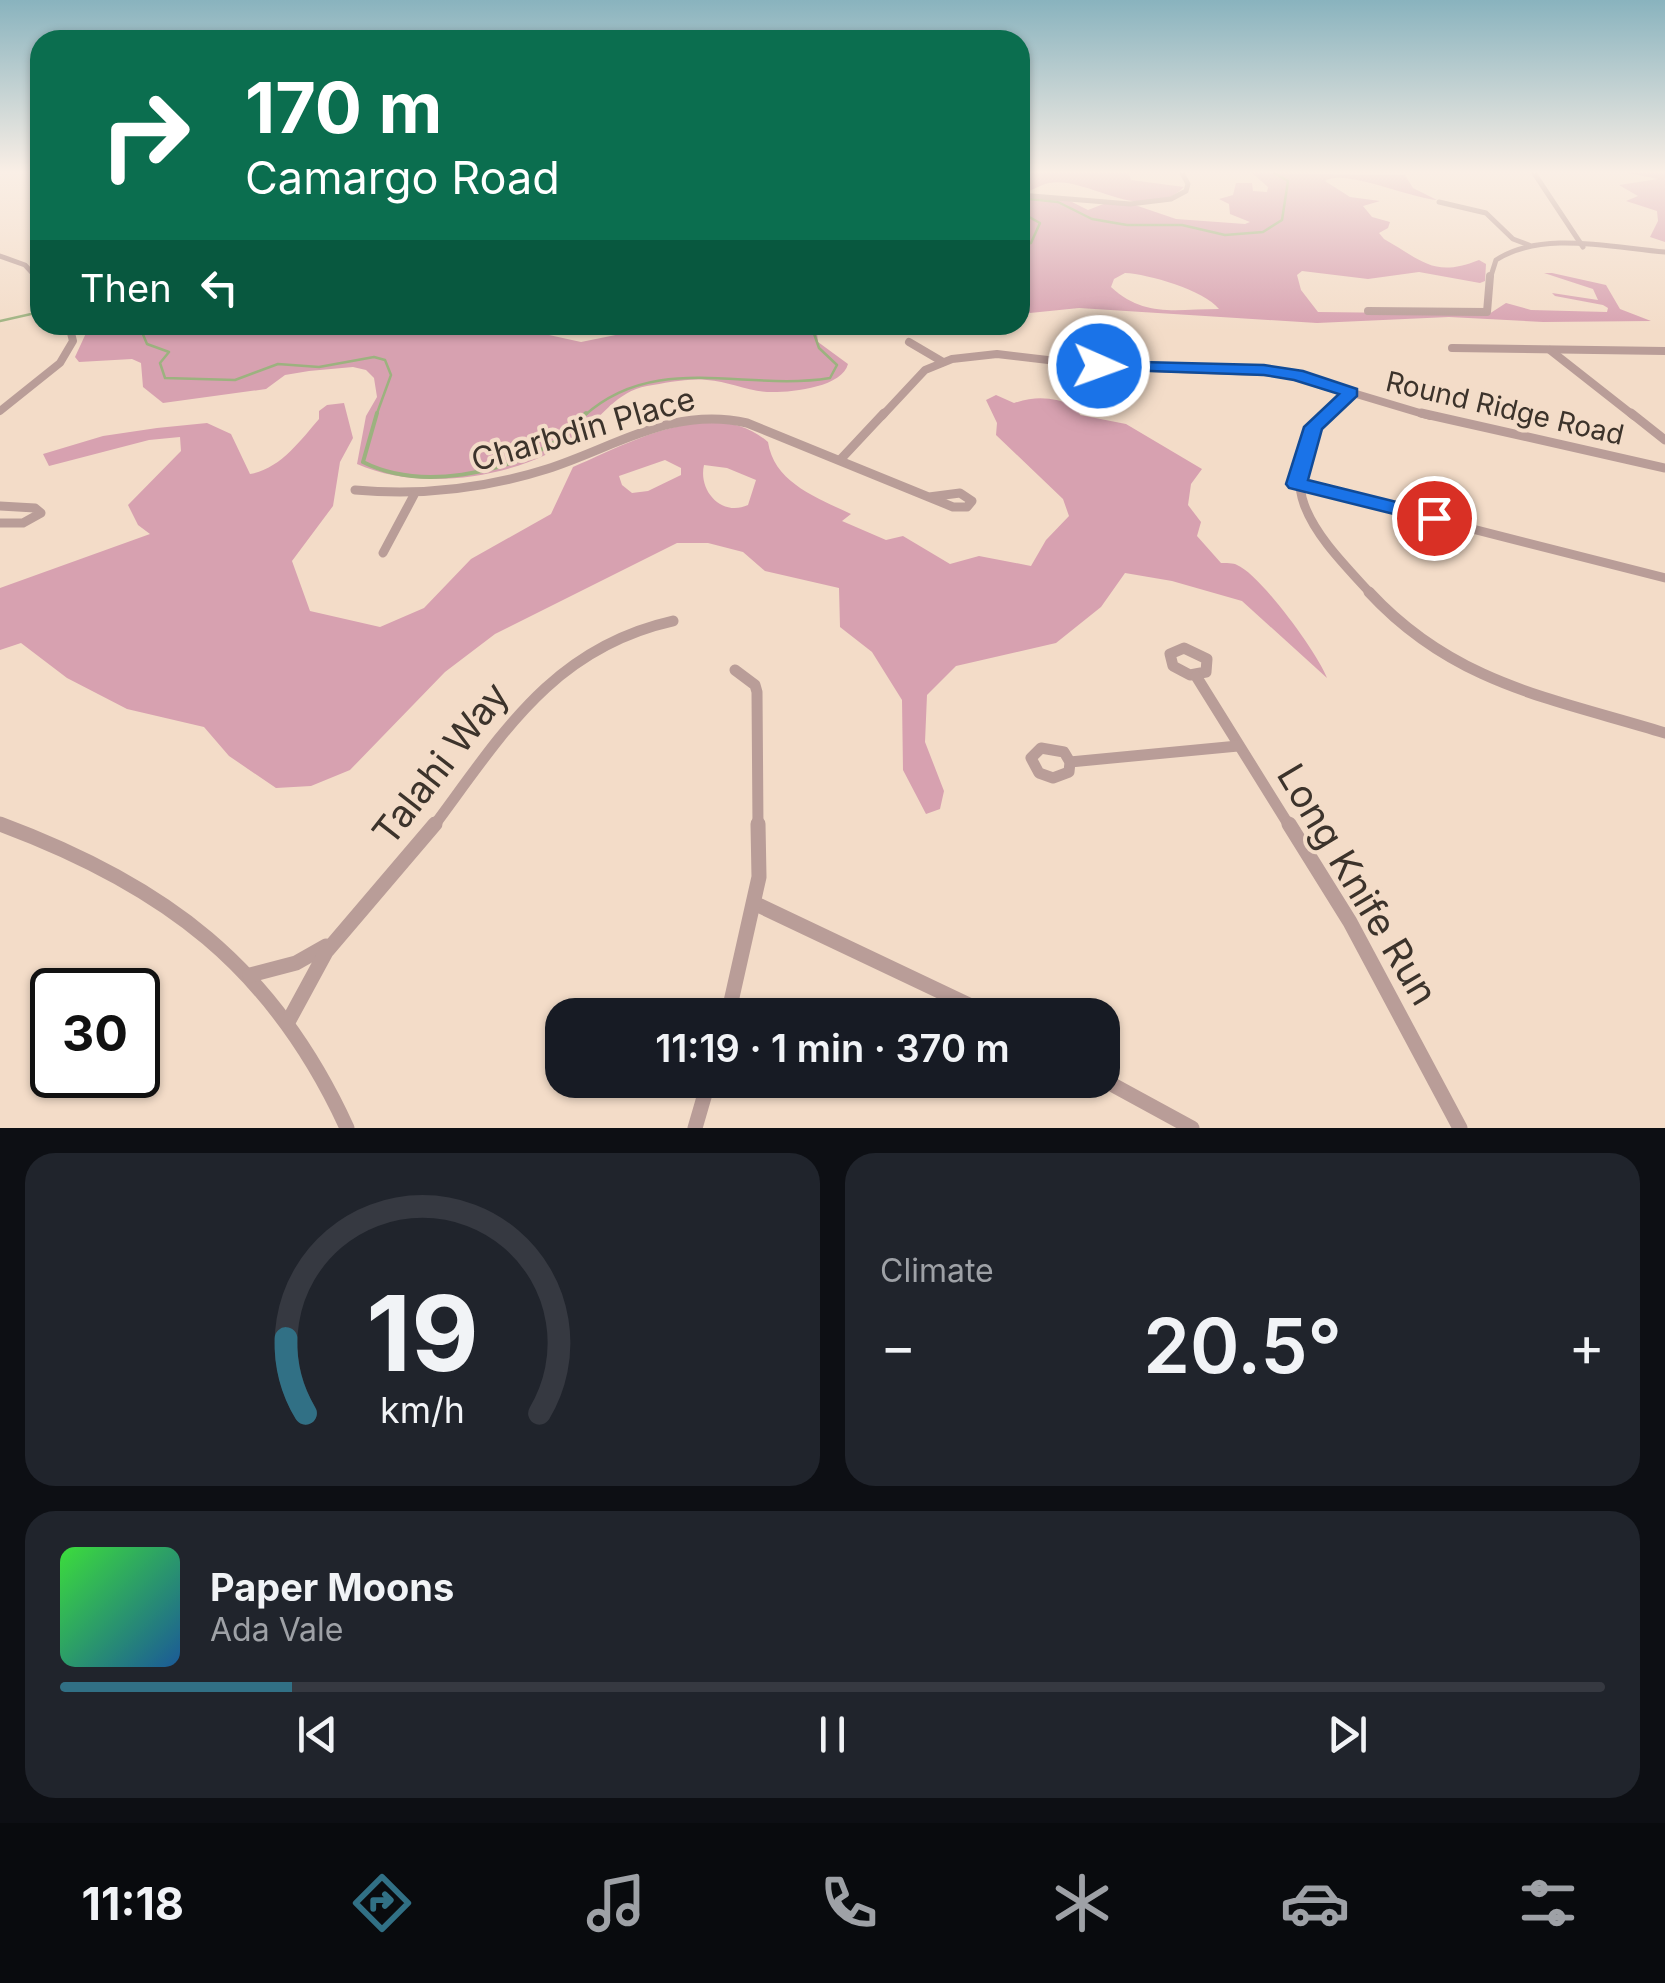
<!DOCTYPE html>
<html lang="en">
<head>
<meta charset="utf-8">
<style>
  :root { --surface:#171b24; --page:#20242c; --text:#f1f3f6; --muted:#9ea1a6; --line:#363941; --accent:#317085 }
  body { margin:0; font-family:Inter,sans-serif; background:var(--page); color:var(--text); height:100vh; display:flex; flex-direction:column; font-size:38px; white-space:nowrap }
  * { box-sizing:border-box; margin:0 }
  p { font-size:32px; color:var(--muted) }
  .icon { flex:none; width:55px; height:55px; fill:none; stroke:currentColor; stroke-width:2; stroke-linecap:round; stroke-linejoin:round }
  .map { position:relative; height:1128px; overflow:hidden }
  .side { display:flex; flex-direction:column; gap:25px; padding:25px; background:#0d0f14; flex:1 }
  .side>* { flex:none }
  .guide { position:absolute; left:30px; top:30px; width:1000px; height:305px; border-radius:30px; box-shadow:0 2px 8px #0004; background:#0b6e4f; color:#fff; overflow:hidden }
  .speed { position:absolute; left:30px; top:968px; display:flex; gap:20px; font-size:50px; font-weight:700; text-align:center }
  .speed>* { display:grid; place-content:center; width:130px; height:130px; border-radius:50%; background:var(--surface); box-shadow:0 2px 8px #0004; line-height:1 }
  .speed .limit { border:5px solid #111; border-radius:15px; background:#fff; color:#111 }
  .pin { position:absolute; display:grid; place-items:center; width:85px; height:85px; color:#fff; margin:-42px; border:5px solid #fff; border-radius:50%; box-shadow:0 2px 10px #0007 }
  .me { position:absolute; width:110px; margin:-55px; rotate:92deg; stroke-linejoin:round; filter:drop-shadow(0 0 8px #0008) }
  .turn { display:flex; align-items:center; gap:35px; height:210px; padding:0 50px; font-size:45px }
  .turn .icon { width:130px; height:130px; stroke-width:2.5 }
  .turn b { display:block; font-size:70px; line-height:85px }
  .then { display:flex; align-items:center; height:95px; padding:0 50px; background:#0003; gap:20px; font-size:38px }
  .big { font-size:75px; font-weight:600; line-height:1.1 }
  .side .tile { flex:1; display:flex; flex-direction:column; justify-content:center; gap:15px; min-width:0; padding:0 35px; border-radius:30px; background:var(--page) }
  .side .dial { align-items:center; gap:0 }
  .dial svg { height:260px; overflow:visible; fill:none; stroke:var(--line); stroke-width:7; stroke-linecap:round; text-anchor:middle }
  .dial text { fill:var(--text); stroke:none }
  .song { display:flex; align-items:center; gap:30px }
  .cover { width:120px; height:120px; border-radius:15px; background:linear-gradient(135deg,hsl(120 70% 55%),hsl(210 70% 35%)) }
  .played { height:10px; border-radius:5px; background:linear-gradient(90deg,var(--accent) 15%,var(--line) 15%) }
  .keys { display:flex; justify-content:space-around; direction:ltr }
  .heat { display:flex; justify-content:space-between; align-items:center; font-size:55px; direction:ltr }
  .side .tiles { flex:1; display:grid; gap:25px; grid-template-columns:1fr 1fr }
  .tile:last-child { grid-column:span 2 }
  .trip { position:absolute; left:545px; top:998px; width:575px; height:100px; border-radius:30px; background:var(--surface); box-shadow:0 2px 8px #0004; font-weight:600; line-height:100px; text-align:center }
  .dock { display:flex; height:160px; justify-content:space-around; align-items:center; background:#090b0e; color:var(--muted) }
  .dock .icon { width:70px; height:70px }
  .dock .current { color:var(--accent) }
  .dock b { font-size:45px; color:var(--text) }
  .map>svg:first-child { display:block }
  .green { fill:#d7a1b0; fill-rule:evenodd }
  .lines { fill:none; stroke-linecap:round; stroke-linejoin:round }
  .stream-far1 { stroke:#9cb27f; stroke-width:2.5 }
  .stream { stroke:#9cb27f; stroke-width:4 }
  .street-far4 { stroke:#b99d98; stroke-width:5 }
  .street-far3 { stroke:#b99d98; stroke-width:8 }
  .street-far2 { stroke:#b99d98; stroke-width:9 }
  .street-far1 { stroke:#b99d98; stroke-width:11 }
  .street { stroke:#b99d98; stroke-width:15 }
  .route { fill:#1a73e8; stroke:#114b97; stroke-width:2.5 }
  .labels { text-anchor:middle; dominant-baseline:central; stroke-width:8; stroke-linejoin:round; paint-order:stroke }
  .far-street-label { font-size:28px; fill:#3c332b; stroke:#f3dcc8 }
  .street-label { font-size:32px; fill:#3c332b; stroke:#f3dcc8 }
  .near-street-label { font-size:38px; fill:#3c332b; stroke:#f3dcc8 }
</style>
</head>
<body>
<div class="map">
<svg width="1665" height="1128" viewBox="0 0 1665 1128">
  <rect width="100%" height="100%" fill="#f3dcc8"/>
  <!-- green -->
  <g class="green">
    <path d="M1020,173h109l2,7 53,7c-41,40 -95,-11 -135,-4 -10,2 -17,9 -29,9z"/>
    <path d="M1252,173l153,2 8,13 24,12c-28,-2 -94,-32 -112,-19l25,16 30,4 -17,5 9,11 18,5 -2,6 -9,5 5,6c39,22 50,39 95,21l7,4 -1,17 -5,2 -61,-11 -51,7 -66,-8 -5,4 4,15 17,22 171,2 17,-11 25,7 76,2 1,-4 -5,-3 -48,-9 -3,-3 46,7 -5,-11 -49,-16h8l54,12 14,24 31,12 -108,1 -94,-5 -132,6 -238,-15 -59,6v-77l9,-5 1,-6 -10,-8v-21l46,2 22,11 18,-7h23l47,16 69,5 5,-2 -20,-8 -1,-10 -10,-5 14,-4 3,-12h16l1,8 14,1 1,-5zM1125,273c23,1 79,17 94,36 -44,0 -74,9 -108,-22l3,-8z"/>
    <path d="M1628,173h37v69l-15,-5 8,-16 -1,-10 -31,-10 12,-5 -19,-11 39,-6z"/>
    <path d="M112,325h391l78,17 84,-17h151l2,17 30,22c-6,24 -60,29 -81,28 -20,-1 -40,-11 -60,-12 -20,-2 -41,3 -60,6 -31,6 -44,30 -67,48 -56,44 -159,59 -223,30l9,-48 11,-19 -3,-19 -8,-8 -13,-3 -44,4 -24,4 -19,14 -103,14 -20,-16 -2,-24 -9,-4 -53,3 -4,-5 12,-26z"/>
    <path d="M996,395l18,8c25,-8 39,-5 63,3l3,9 46,9 76,45 -11,15 -3,21 13,17 -4,14 24,27c4,0 13,0 16,2 23,9 81,89 90,113l-85,-77 -70,-20 -47,-8 -24,34 -45,36 -100,23 -29,29 -2,47 19,49 -4,18 -14,5 -23,-44 -1,-70 -30,-48 -32,-25 -1,-39 -74,-17 -22,-19 -35,-9h-31l-182,91 -50,38 -95,98 -39,16 -35,2 -47,-32 -25,-29 -77,-18 -60,-31 -46,-35 -21,7v-62l150,-54 -12,-9 -10,-20 53,-54 -1,-14 -31,3 -100,26 -6,-12 60,-18 54,-8 50,-5 24,11 19,40c30,-5 50,-33 69,-55v-8l8,-6 17,-2 9,35 -13,24 -7,44 -41,55 18,50 70,16 44,-19 47,-49 80,-45 22,-47c55,-24 142,-72 195,-25 6,41 50,56 83,72l-9,7 44,19 17,-4 47,28 29,-8 52,10 15,-26 23,-24 -6,-17 -67,-64 1,-12 -11,-23zM665,460l16,8v7l-33,16 -16,2 -10,-8 -3,-9zM704,465l23,3 29,12 -8,25c-26,12 -50,-14 -44,-40z"/>
  </g>
  <g class="lines">
    <!-- stream-far1 -->
    <g class="stream-far1">
      <path d="M1020,198l38,4 34,17 35,6h55l43,10 38,-3 19,-12 6,-39 -14,-8"/>
      <path d="M1020,212l20,11 -9,20 -11,2"/>
      <path d="M0,321l40,-9"/>
      <path d="M139,325l8,19 22,8 -9,11 5,15 70,2 43,-16 41,3 55,-10 11,3 6,15 -15,41"/>
      <path d="M584,416c72,-65 161,-24 246,-38l7,-13 -18,-17 -8,-23"/>
    </g>
    <!-- stream -->
    <path class="stream" d="M377,413l-14,49c57,29 142,12 195,-22 11,-7 19,-18 28,-27"/>
    <!-- street-far4 -->
    <g class="street-far4">
      <path d="M1534,173l49,74"/>
      <path d="M1020,195l110,9 41,-5 15,-8 2,-7 -6,-11"/>
      <path d="M1439,202l47,11 27,26 16,6"/>
      <path d="M0,256l25,9 13,14"/>
      <path d="M1490,279l6,-19c46,-30 117,-12 169,-8"/>
    </g>
    <!-- street-far3 -->
    <g class="street-far3">
      <path d="M36,276l4,5"/>
      <path d="M1368,311l119,1 3,-36"/>
      <path d="M909,342l34,20"/>
      <path d="M1452,348l213,3"/>
      <path d="M1550,350l84,66"/>
      <path d="M0,411l60,-48 13,-22 -4,-16"/>
      <path d="M882,416l43,-46 27,-11 45,-5 102,12 187,7 144,43"/>
      <path d="M1327,416l24,-23"/>
    </g>
    <!-- street-far2 -->
    <g class="street-far2">
      <path d="M1329,413c-65,73 -10,124 42,181"/>
      <path d="M1421,413l244,55"/>
      <path d="M1631,413l34,27"/>
      <path d="M840,460l44,-47"/>
      <path d="M1296,484l369,94"/>
      <path d="M355,490c65,6 129,-1 192,-21 68,-22 126,-63 200,-46l206,84h14l5,-6 -12,-8 -31,4"/>
      <path d="M0,506l35,2 6,5 -18,10h-23"/>
      <path d="M383,553l31,-58"/>
    </g>
    <!-- street-far1 -->
    <g class="street-far1">
      <path d="M1369,592c85,92 182,106 296,141"/>
      <path d="M1184,648l23,11 -1,13 -16,3 -17,-9 -3,-12z"/>
      <path d="M735,670l20,15 2,7 1,135"/>
      <path d="M1196,676l94,151"/>
      <path d="M1041,748l23,4 6,10 -1,10 -16,6 -14,-5 -8,-15z"/>
      <path d="M1070,762l168,-16"/>
      <path d="M0,824l7,3"/>
      <path d="M433,827c68,-91 119,-179 240,-206"/>
    </g>
    <!-- street -->
    <g class="street">
      <path d="M0,824c164,61 273,142 347,304"/>
      <path d="M1289,824l61,98 110,206"/>
      <path d="M756,904l234,111"/>
      <path d="M250,975l46,-12 30,-17"/>
      <path d="M728,1015l31,-138 -1,-53"/>
      <path d="M288,1022l38,-70 109,-128"/>
      <path d="M1102,1079l90,49"/>
      <path d="M695,1128l14,-48"/>
    </g>
  </g>
  <!-- sky -->
  <linearGradient id="sky" x2="0" y2="1"><stop stop-color="#89b3be"/><stop offset="0.52" stop-color="#faefe6"/><stop offset="1" stop-color="#faefe6" stop-opacity="0"/></linearGradient>
  <rect width="1665" height="331" fill="url(#sky)"/>
  <!-- route -->
  <path class="route" d="M1099,361l165,4 39,6 54,18v7l-35,33 -14,51 133,33 3,5 -10,6 -145,-36 -3,-4 18,-57 35,-33 -45,-14 -30,-5 -171,-6 -2,-3z"/>
  <g class="labels">
    <!-- far-street labels -->
    <g class="far-street-label">
      <text transform="translate(1505 408) rotate(13)">Round Ridge Road</text>
    </g>
    <!-- street labels -->
    <g class="street-label">
      <text transform="translate(583 429) rotate(-16)">Charbdin Place</text>
    </g>
    <!-- near-street labels -->
    <g class="near-street-label">
      <text transform="translate(440 763) rotate(-52)">Talahi Way</text>
      <text transform="translate(1358 884) rotate(59)">Long Knife Run</text>
    </g>
  </g>
</svg>
<div class="speed"><div class="limit">30</div></div>
<div class="pin" style="left:1434px;top:518px;background:#d93025"><svg class="icon" aria-label="arrive" viewBox="0 0 24 24"><path d="M6 21V4h12l-3 4 3 4H6"/></svg></div>
<svg class="me" style="left:1099px;top:366px" viewBox="-20 -20 40 40"><circle r="17" fill="#1a73e8" stroke="#fff" stroke-width="3"/><path d="M0-11L8 9 0 5-8 9z" fill="#fff"/></svg>
<div class="trip">11:19 · 1 min · 370 m</div>
<div class="guide">
<div class="turn"><svg class="icon" aria-label="right" viewBox="0 0 24 24"><path d="M7 20v-9h11M14 6l5 5-5 5"/></svg><div><b>170 m</b>Camargo Road</div></div>
<div class="then">Then<svg class="icon" aria-label="left" viewBox="0 0 24 24"><path d="M17 20v-9H6M10 6l-5 5 5 5"/></svg></div>
</div>
</div>
<section class="side">
<div class="tiles">
<div class="tile dial"><svg viewBox="0 0 100 80">
<path d="M14 69A42 42 0 1 1 86 69"/>
<path d="M14 69A42 42 0 0 1 8 46" stroke="#317085"/>
<text x="50" y="56" font-size="32" font-weight="700">19</text>
<text x="50" y="72" font-size="11">km/h</text>
</svg></div>
<div class="tile"><p>Climate</p>
<div class="heat"><a>−</a><b class="big">20.5°</b><a>+</a></div>
</div>
<div class="tile">
<div class="song"><i class="cover"></i><div><b>Paper Moons</b><p>Ada Vale</p></div></div>
<div class="played"></div>
<div class="keys"><svg class="icon" aria-label="previous" viewBox="0 0 24 24"><path d="M18 5L8 12l10 7zM5 5v14"/></svg><svg class="icon" aria-label="pause" viewBox="0 0 24 24"><path d="M8 5v14M16 5v14"/></svg><svg class="icon" aria-label="next" viewBox="0 0 24 24"><path d="M6 5l10 7-10 7zM19 5v14"/></svg></div>
</div>
</div>
</section>
<nav class="dock">
<b>11:18</b>
<svg class="icon current" aria-label="directions" viewBox="0 0 24 24"><path d="M12 3l9 9-9 9-9-9zM9 14v-3h6M13 9l2 2-2 2"/></svg>
<svg class="icon" aria-label="music" viewBox="0 0 24 24"><path d="M9 18V5l10-2v13"/><circle cx="6" cy="18" r="3"/><circle cx="16" cy="16" r="3"/></svg>
<svg class="icon" aria-label="phone" viewBox="0 0 24 24"><path d="M5 4h4l2 5-3 2q2 4 5 5l2-3 5 2v4C11 20 4 13 5 4z"/></svg>
<svg class="icon" aria-label="climate" viewBox="0 0 24 24"><path d="M12 3v18M4 7l16 10M4 17L20 7"/></svg>
<svg class="icon" aria-label="car" viewBox="0 0 24 24"><path d="M5 17H2v-5l4-1 3-4h7l3 4 3 1v5h-3M9 17h6M6 11h13"/><circle cx="7" cy="17" r="2"/><circle cx="17" cy="17" r="2"/></svg>
<svg class="icon" aria-label="filters" viewBox="0 0 24 24"><path d="M4 7h16M4 17h16"/><circle cx="9" cy="7" r="2"/><circle cx="15" cy="17" r="2"/></svg>
</nav>
</body>
</html>
